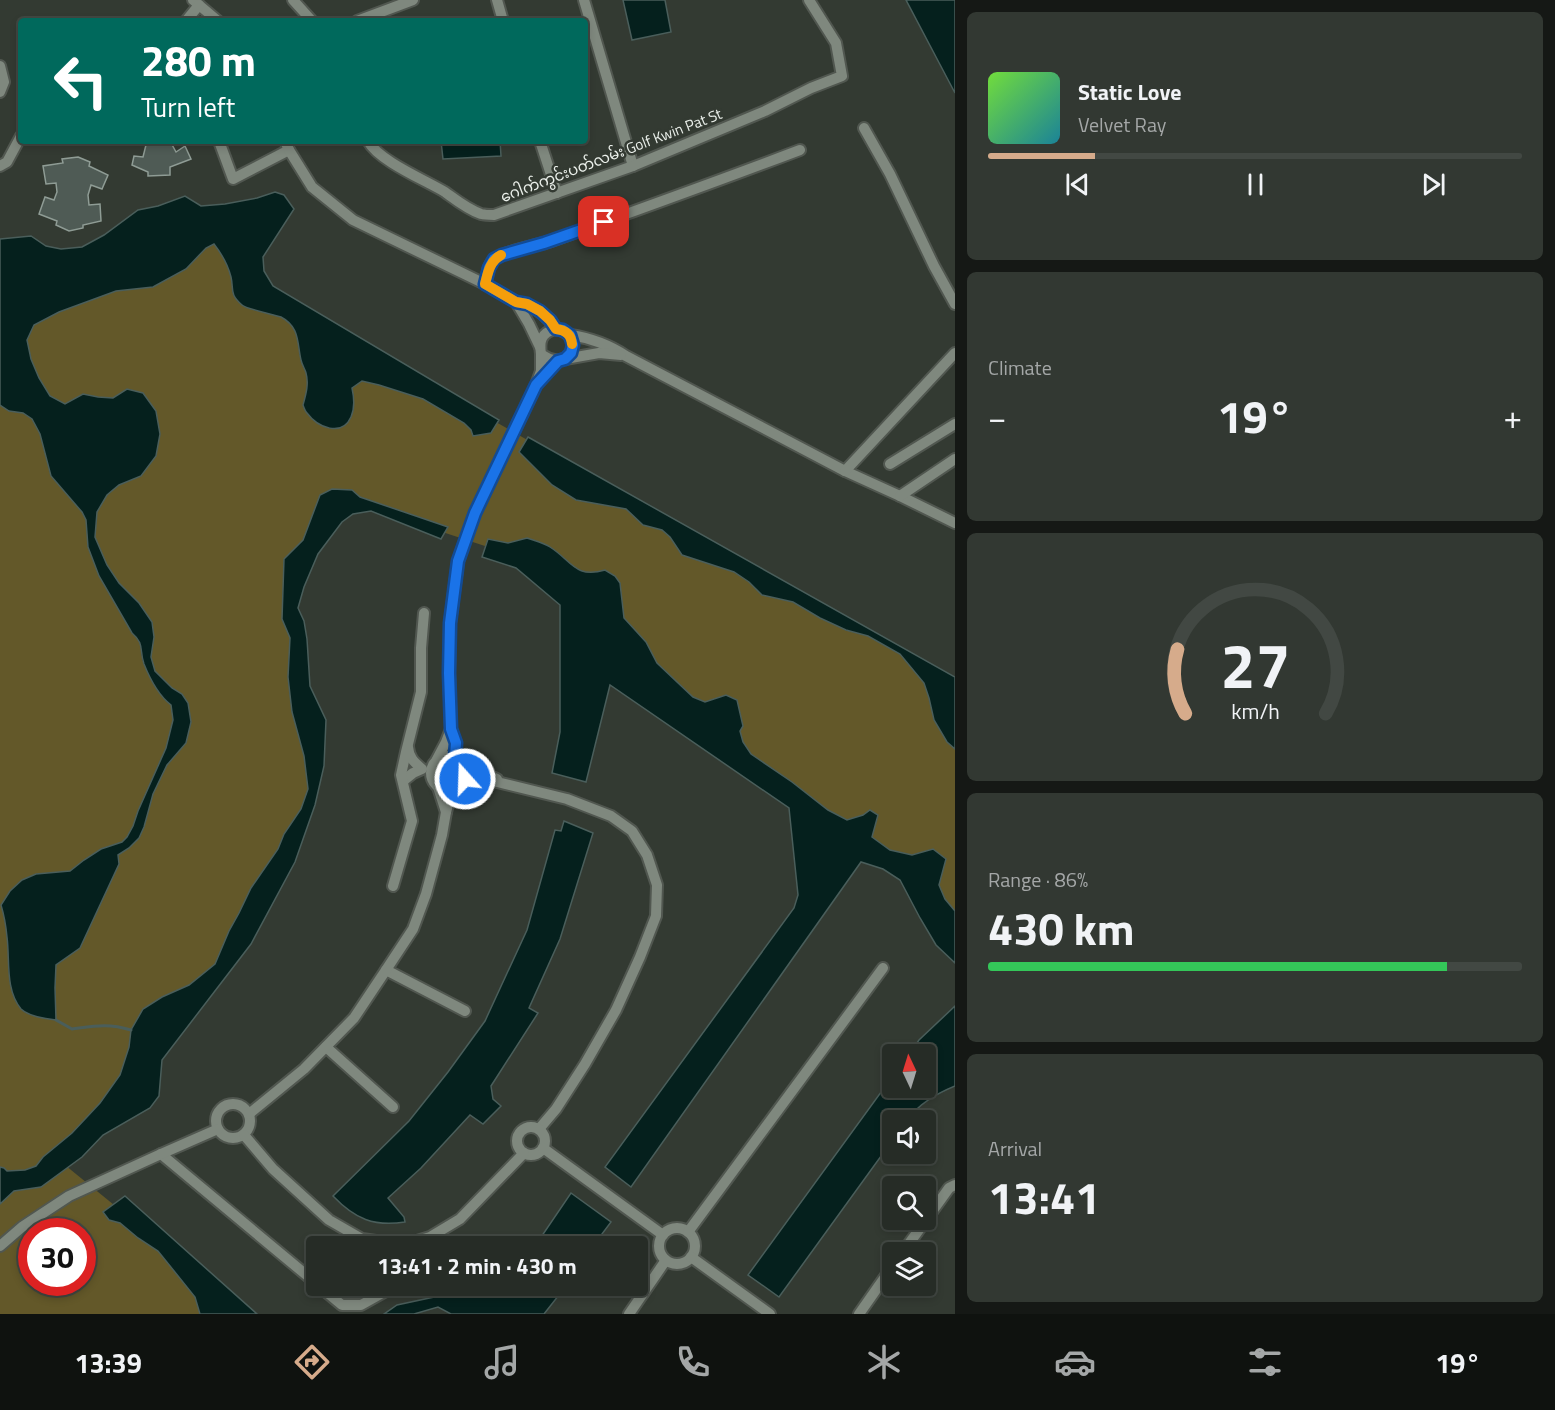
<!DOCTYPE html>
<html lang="en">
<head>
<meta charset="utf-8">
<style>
  :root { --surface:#262c26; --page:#323832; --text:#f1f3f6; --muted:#a4a7a7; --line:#424843; --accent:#d6ab8b }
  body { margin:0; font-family:"Titillium Web","Noto Sans Myanmar",sans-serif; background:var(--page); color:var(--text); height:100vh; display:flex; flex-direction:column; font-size:22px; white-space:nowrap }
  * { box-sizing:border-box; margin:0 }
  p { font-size:20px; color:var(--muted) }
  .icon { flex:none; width:33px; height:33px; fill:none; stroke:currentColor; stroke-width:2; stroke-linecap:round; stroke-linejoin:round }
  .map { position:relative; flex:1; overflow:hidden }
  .details { display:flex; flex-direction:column; gap:12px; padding:12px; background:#151815; width:600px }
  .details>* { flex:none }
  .top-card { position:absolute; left:18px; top:18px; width:570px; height:126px; border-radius:6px; box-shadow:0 3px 9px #0003,0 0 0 2px var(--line); background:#00695c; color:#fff; overflow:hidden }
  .needle { width:39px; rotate:356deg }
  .controls { position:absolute; left:882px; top:1044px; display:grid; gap:12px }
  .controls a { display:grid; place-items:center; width:54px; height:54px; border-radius:6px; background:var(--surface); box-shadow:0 3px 9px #0003,0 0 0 2px var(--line); font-size:30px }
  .speed { position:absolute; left:18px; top:1218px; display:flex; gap:12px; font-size:30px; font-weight:700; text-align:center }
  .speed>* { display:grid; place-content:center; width:78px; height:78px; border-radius:50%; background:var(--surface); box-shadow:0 3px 9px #0003,0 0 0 2px var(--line); line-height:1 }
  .speed .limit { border:9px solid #d22; background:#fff; color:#111 }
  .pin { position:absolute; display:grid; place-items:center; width:51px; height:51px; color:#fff; margin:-26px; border-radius:12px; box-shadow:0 3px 9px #0006 }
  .me { position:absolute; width:66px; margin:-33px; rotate:340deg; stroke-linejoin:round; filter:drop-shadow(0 0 4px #0008) }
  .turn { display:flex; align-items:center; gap:21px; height:126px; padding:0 24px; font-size:27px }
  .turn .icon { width:78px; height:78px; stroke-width:2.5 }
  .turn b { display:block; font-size:42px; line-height:51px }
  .big { font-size:45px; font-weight:700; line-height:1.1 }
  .details .tile { flex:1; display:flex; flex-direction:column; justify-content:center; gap:9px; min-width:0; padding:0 21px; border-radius:9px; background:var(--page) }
  .details .dial { align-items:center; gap:0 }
  .dial svg { height:156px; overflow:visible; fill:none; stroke:var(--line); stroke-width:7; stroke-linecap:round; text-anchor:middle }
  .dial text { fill:var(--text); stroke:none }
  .song { display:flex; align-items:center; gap:18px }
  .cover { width:72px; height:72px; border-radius:9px; background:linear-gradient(135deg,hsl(100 70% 55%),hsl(190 70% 35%)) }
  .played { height:6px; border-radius:3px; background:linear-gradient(90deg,var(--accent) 20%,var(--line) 20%) }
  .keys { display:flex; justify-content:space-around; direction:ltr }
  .heat { display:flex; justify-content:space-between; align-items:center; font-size:33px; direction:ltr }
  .charge { height:9px; border-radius:4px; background:linear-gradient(90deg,#34c759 86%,var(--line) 0) }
  .trip { position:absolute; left:306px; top:1236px; width:342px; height:60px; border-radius:6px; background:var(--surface); box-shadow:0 3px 9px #0003,0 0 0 2px var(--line); font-weight:700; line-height:60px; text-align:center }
  .tab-bar { display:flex; height:96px; justify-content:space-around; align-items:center; background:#0f120f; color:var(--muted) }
  .tab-bar .icon { width:42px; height:42px }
  .tab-bar .on { color:var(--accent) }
  .tab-bar b { font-size:27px; color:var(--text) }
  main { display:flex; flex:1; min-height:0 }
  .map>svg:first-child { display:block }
  .green { fill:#635829; fill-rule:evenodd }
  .water { fill:#05201d; stroke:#4a5e5b; stroke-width:1.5 }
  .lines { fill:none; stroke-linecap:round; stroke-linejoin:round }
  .stream { stroke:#4a5e5b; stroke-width:3 }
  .building { fill:#4f5b55; stroke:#8f9c95; stroke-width:1.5 }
  .minor-casing { stroke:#515750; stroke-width:14 }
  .minor { stroke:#7f887e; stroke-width:10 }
  .route-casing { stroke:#114b97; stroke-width:15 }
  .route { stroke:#1a73e8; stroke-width:10 }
  .slow { stroke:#f59e0b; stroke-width:10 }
  .labels { text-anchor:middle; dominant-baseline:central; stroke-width:5; stroke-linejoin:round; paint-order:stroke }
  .street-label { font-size:15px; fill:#ebf0eb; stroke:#333a32 }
</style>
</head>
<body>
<main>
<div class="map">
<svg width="955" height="1314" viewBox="0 0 955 1314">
  <rect width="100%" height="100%" fill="#333a32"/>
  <!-- green -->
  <path class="green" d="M231,220l35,72 689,390v258l-34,-56 -294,-201 -84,-118 -192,-63 -60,94 22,197 -89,173 -164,195 188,153h-248v-1029zM32,1232h50v50h-50z"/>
  <!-- water -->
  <g class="water">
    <path d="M623,0h42l6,32 -39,8z"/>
    <path d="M906,0h49v93z"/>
    <path d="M441,141h59l1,15 -58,3z"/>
    <path d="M275,192l9,3 10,14 -31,48 1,14 9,15 226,134 -8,13 -18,3 -2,-6 -7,-7 -41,-24 -44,-14 -17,-4 -10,7c2,9 3,20 -1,29 -9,20 -33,11 -44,-4 -2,-2 -3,-5 -4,-8 3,-11 6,-21 3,-32 -1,-4 -4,-8 -5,-13 -4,-17 -1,-33 -20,-43 -9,-3 -35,-8 -39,-12 -13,-11 -8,-15 -11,-28 -3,-12 -10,-24 -17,-33l-8,4 -20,21 -33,18 -37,4 -57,21 -25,13 -7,15 4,19 8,19 11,18 15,8 18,-10 15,3 15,1 14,-9 16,4 13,18 4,23 -4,22 -15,20 -22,9 -12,10 -10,17 -2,25 12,28 12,18 20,20 13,19 2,15 -3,20 4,14 17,17 10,6 6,9 3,19 -5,21 -19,22 -14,29 -9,33 -5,11 -10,10 -11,7 1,9 -39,84 -24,17 -1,23 1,32c-9,-1 -28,-4 -35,-11 -16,-19 -11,-49 -14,-72 -1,-11 -3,-22 -6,-32l9,-14 12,-11 14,-6 34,-3 14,-11 17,-11 21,-7 5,-5 6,-11 5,-15 28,-63 7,-28 -2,-15c-13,-10 -21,-26 -27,-41 -5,-14 1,-20 -12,-31l-33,-57 -11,-29 -2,-27 -4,-8 -31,-36 -11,-42 -8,-15 -9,-6 -14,-2 -9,-6v-166l31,-3 15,10 15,3 21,-2 22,-12 34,-25 20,-4 27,-10 16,10 24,-2 32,-6z"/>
    <path d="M528,437l427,240v72l-8,-7 -13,-22 -5,-22 -5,-15 -24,-29 -32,-18 -22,-6 -26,-12 -27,-16 -31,-7 -13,-13 -15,-10 -52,-17 -12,-18 -8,-7 -19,-5 -17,-16 -50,-9 -24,-15 -33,-33z"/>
    <path d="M332,489l20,1 8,7 88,30 -7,12 -70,-28 -18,3 -11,8 -24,32 -14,33 -6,21 6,13 3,18 3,47 16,34 -2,46 -9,39 -20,57 -44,82 -89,116 -3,36 -9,12 -47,27 -21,22 -41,30 -27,4 -14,13v-37l4,1 3,3 18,-1 11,-4 7,-9 29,-24 28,-30 20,-28 9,-28 2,-17 12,-21 19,-12 27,-12 26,-21 14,-33 10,-18 12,-25 27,-39 6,-15 17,-25 7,-20 -4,-33 -12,-44 -4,-35 2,-39 -8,-19 2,-60 19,-19 17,-45z"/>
    <path d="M527,538c8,3 17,5 23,9 22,14 25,32 55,23l10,6 5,7 4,35 22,24 11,21 36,34 12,5 21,-7 11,5 6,26 -3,5 3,11 8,12 41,28 36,28 19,10 16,-5 7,-5 8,5 -6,22 18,13 22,5 21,-6 13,10 -7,26 6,14 10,12v52l-19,-18 -16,-27 -20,-38 -17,-11 -22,-7 -230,325 -26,-20 189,-259 4,-13 -9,-87 -179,-123 -24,97 -34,-9 8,-41v-127l-44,-37 -34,-11 6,-18 20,4z"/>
    <path d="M564,821l29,12 -33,106 -31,69 9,5 -47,73 2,13 8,7 -18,18 -13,-9 -49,53 -33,30 16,19 1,5c-31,5 -50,-3 -72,-26l76,-75 39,-49 37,-51 42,-91 28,-100 6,1z"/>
    <path d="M955,1006v80c-19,8 -35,17 -48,34h-15v21l-113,156 -31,-22 144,-198v11h34v-34h-17l10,-14z"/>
    <path d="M571,1193l40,29 -18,24h-58z"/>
    <path d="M125,1196l132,118h-57l-5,-17 -37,-46 -20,-13 -18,-15 -11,-3 -6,-8z"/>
    <path d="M439,1286h127l-22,28h-93l-13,-7 -24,7h-30l13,-9 37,-8z"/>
  </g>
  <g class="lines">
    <!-- stream -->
    <path class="stream" d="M56,1020l16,9c23,-3 36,-6 59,1"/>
  </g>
  <!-- building -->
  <g class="building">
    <path d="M143,141h27l6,11 9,-6 6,13 -21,8v8l-22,1v-4l-16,-7 2,-9 9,1 3,-12z"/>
    <path d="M78,157l12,5 -1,4 19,9 -6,14 -11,-4 -3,10 1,10 11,-1 1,17 -18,4v3l-14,3 -13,-6 1,-4 -18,-7 6,-17 9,3 3,-8 -1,-9 -10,1 -3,-18 20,-3 -1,-4z"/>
  </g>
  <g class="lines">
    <defs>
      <g id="minor">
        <path d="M193,0l25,21"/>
        <path d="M293,0l19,21"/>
        <path d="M497,0l6,21"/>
        <path d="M584,0l49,166"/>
        <path d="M186,21l13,-16"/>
        <path d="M357,21l56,-21"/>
        <path d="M0,66l4,16 -4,10"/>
        <path d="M864,128l26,46 44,92 21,38"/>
        <path d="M219,141l14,38 56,-29"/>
        <path d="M285,141l4,9 23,37 41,33 132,64 31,18"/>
        <path d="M368,141c11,20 57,39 77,51 11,8 22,17 36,22 4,1 8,1 13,1l139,-49 132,-55 46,-23 31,-12 -6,-33 -27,-43"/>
        <path d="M540,141l17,52"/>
        <path d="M0,166l7,-4 14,-26"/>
        <path d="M485,284c2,-8 3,-20 10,-25 7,-7 44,-14 56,-18 84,-30 167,-60 249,-91"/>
        <path d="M555,329c32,4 16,47 -14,25 -2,-13 0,-21 14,-25z"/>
        <path d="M570,335c21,3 38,9 56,21l219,115 55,25 55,27"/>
        <path d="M540,347l-11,-23 -13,-22c18,3 30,12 40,27"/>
        <path d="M565,359l34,-6 22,2"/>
        <path d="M890,464l65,-40"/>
        <path d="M845,471l110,-118"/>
        <path d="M900,496l55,-37"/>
        <path d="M451,729l-2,-56 1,-50 8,-62 17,-48 61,-128 5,-14v-17"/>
        <circle cx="448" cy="773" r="17"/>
        <path d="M437,759l9,-17 5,-13 5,14 -1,14"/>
        <path d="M462,763l35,16"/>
        <path d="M403,781l10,-8 9,-4c-8,-7 -13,-11 -14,-22"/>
        <path d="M461,784l18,-3h14l74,18 44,17 21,15 15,24 10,30 -1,31 -16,41 -24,53 -31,54 -29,45 -17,20"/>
        <path d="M438,787l8,25 4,-14 6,-10"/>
        <path d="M393,886l19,-65 -11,-46 5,-23 15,-60v-44l3,-35"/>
        <path d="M386,970l79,41"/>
        <path d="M326,1047l67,60"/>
        <circle cx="233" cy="1121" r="17"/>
        <path d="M249,1114l55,-45 50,-51 32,-48 27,-41 13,-35 16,-59 4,-23"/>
        <circle cx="531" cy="1141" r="14"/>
        <path d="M244,1135l29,34 56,51 33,19 42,6 26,-8 30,-18 64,-66"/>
        <path d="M543,1148l120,87"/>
        <path d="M161,1154l155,129"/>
        <circle cx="677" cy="1246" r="18"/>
        <path d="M688,1232l195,-264"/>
        <path d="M0,1246l22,-19 47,-31 92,-42 57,-25"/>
        <path d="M903,1252l46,-64 6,-3"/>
        <path d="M691,1257l79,57"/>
        <path d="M319,1286l23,19h19l34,-19"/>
        <path d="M629,1314l37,-54"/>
        <path d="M859,1314l33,-47"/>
      </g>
    </defs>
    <!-- minor casing -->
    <use href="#minor" class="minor-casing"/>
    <!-- minor -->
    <use href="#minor" class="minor"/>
  </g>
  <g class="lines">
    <defs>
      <path id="route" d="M465,779c1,-10 -1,-16 -10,-22l1,-14 -5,-14 -2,-56 1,-50 8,-62 17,-48 61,-128 22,-24 7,-2 6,-6 2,-8 -3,-10 -7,-5 -7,-1 -6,-9 -10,-9 -13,-7 -11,-2 -31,-18 4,-16 5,-9 8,-4 42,-12 60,-21"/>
    </defs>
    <!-- route casing -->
    <use href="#route" class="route-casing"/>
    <!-- route -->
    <use href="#route" class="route"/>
    <!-- slow -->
    <path class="slow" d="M501,255c-11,6 -13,17 -16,29l31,18 11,2 13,7 10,9 6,9c9,1 15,5 16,15"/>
  </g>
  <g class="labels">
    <!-- street labels -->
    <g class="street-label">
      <text transform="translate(611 155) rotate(-21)">ဂေါက်ကွင်းပတ်လမ်း Golf Kwin Pat St</text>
    </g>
  </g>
</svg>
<div class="controls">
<a><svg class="needle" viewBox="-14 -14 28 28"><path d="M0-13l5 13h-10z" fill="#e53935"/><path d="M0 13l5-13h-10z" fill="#a4a7a7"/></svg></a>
<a><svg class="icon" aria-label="sound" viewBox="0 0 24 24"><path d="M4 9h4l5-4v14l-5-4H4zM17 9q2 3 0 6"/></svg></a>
<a><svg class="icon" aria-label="search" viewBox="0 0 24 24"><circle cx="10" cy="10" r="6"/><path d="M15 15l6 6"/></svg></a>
<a><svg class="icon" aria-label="layers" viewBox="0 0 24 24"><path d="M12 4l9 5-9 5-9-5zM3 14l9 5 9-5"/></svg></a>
</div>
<div class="speed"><div class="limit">30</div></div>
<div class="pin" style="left:604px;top:222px;background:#d93025"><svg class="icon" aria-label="arrive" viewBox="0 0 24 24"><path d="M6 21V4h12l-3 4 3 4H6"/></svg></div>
<svg class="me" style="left:465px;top:779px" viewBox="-20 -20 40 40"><circle r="17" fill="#1a73e8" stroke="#fff" stroke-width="3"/><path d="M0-11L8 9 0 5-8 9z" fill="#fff"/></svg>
<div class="trip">13:41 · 2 min · 430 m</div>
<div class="top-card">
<div class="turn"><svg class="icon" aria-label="left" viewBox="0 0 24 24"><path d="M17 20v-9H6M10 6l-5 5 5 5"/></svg><div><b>280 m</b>Turn left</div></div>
</div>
</div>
<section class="details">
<div class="tile">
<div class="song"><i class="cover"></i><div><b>Static Love</b><p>Velvet Ray</p></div></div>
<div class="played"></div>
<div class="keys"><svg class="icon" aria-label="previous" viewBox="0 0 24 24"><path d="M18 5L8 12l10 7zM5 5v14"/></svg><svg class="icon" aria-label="pause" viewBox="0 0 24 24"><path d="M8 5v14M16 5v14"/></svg><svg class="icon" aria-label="next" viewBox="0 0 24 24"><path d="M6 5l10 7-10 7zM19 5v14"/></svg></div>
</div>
<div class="tile"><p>Climate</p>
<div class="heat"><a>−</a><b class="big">19°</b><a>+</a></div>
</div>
<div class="tile dial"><svg viewBox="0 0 100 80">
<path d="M14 69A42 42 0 1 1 86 69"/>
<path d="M14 69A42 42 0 0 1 10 36" stroke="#d6ab8b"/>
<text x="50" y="56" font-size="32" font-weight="700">27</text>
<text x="50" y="72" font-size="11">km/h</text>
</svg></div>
<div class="tile"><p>Range · 86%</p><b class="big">430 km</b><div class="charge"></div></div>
<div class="tile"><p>Arrival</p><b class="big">13:41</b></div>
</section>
</main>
<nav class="tab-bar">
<b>13:39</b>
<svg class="icon on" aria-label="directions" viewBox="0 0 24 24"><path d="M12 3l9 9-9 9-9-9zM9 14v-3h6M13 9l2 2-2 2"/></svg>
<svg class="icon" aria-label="music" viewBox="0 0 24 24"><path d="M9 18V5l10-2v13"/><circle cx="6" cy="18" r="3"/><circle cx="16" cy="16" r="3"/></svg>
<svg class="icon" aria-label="phone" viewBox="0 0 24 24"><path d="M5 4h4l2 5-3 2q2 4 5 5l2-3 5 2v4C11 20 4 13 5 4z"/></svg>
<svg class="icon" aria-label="climate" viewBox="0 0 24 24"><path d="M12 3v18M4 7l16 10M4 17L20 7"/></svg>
<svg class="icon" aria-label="car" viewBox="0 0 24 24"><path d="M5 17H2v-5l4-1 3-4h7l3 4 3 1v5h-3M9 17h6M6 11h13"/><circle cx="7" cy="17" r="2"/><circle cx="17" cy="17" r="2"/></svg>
<svg class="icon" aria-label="filters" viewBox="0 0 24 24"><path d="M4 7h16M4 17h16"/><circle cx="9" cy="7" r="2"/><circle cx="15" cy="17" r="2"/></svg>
<b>19°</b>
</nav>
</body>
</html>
